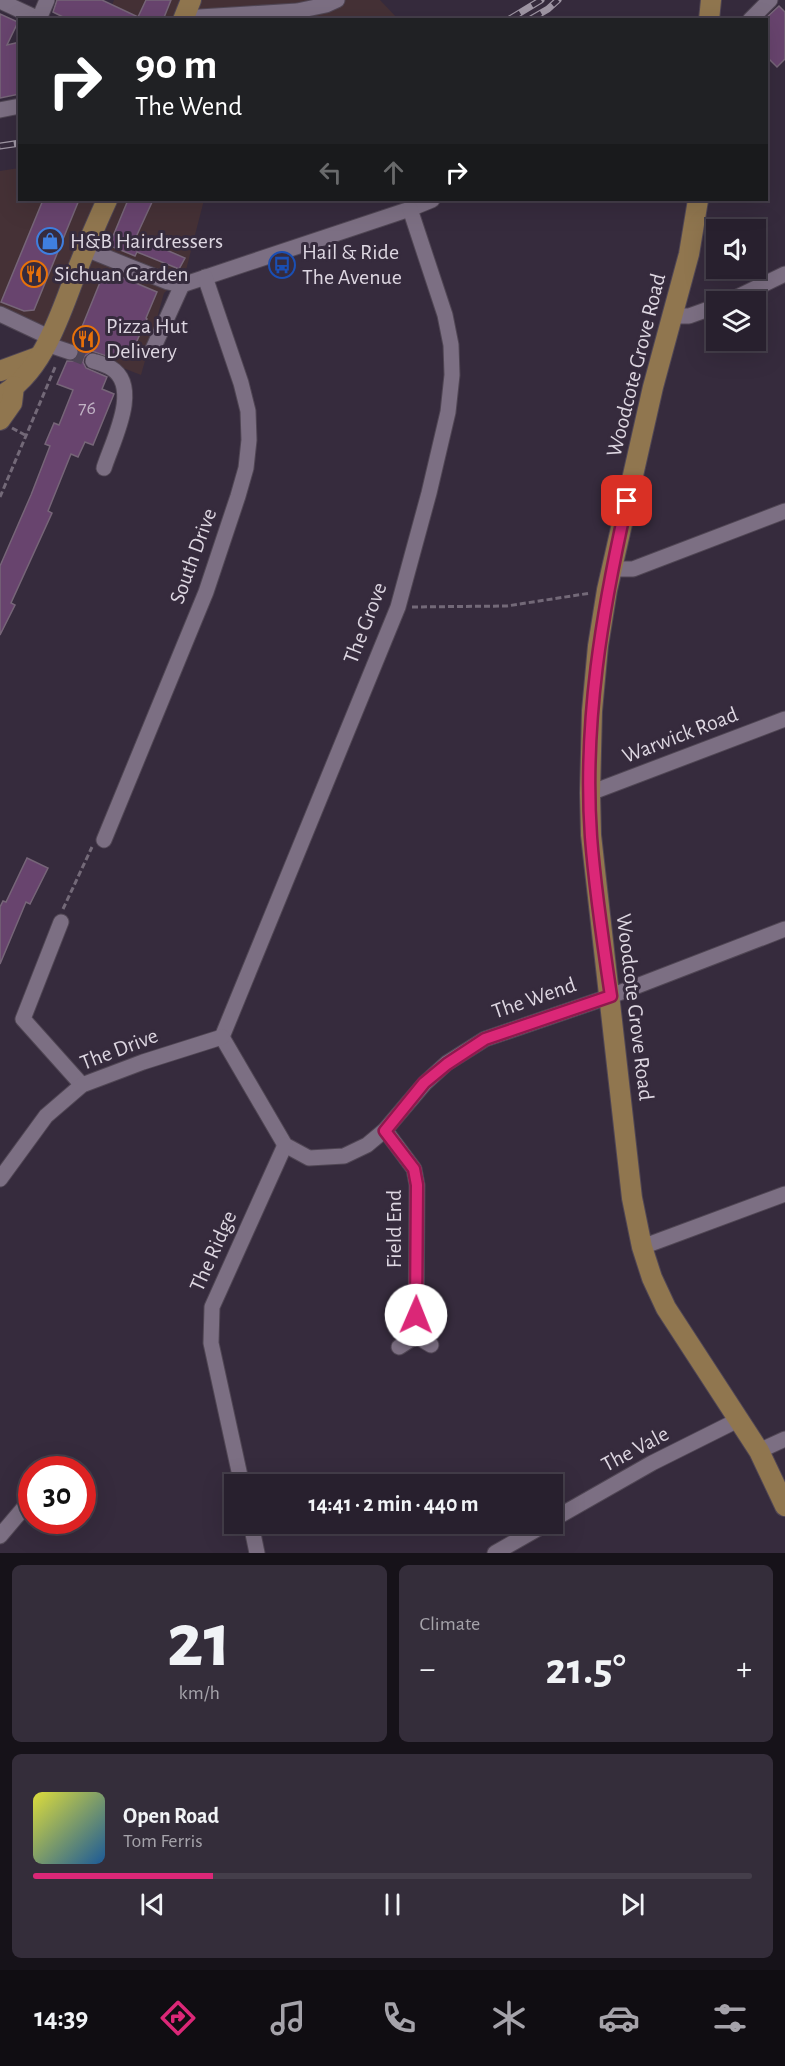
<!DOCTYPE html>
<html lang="en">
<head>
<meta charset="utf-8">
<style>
  :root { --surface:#28202e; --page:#342d3a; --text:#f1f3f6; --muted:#a5a3aa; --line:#443e4a; --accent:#db2777 }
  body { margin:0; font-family:"Alegreya Sans",sans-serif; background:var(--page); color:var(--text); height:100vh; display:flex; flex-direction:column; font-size:22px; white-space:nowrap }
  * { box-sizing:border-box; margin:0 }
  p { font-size:20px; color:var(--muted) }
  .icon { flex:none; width:33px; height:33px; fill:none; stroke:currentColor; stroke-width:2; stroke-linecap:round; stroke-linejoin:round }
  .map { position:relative; height:1553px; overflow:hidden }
  .drawer { display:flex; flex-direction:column; gap:12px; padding:12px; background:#161219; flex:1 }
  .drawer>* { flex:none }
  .top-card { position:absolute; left:18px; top:18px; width:750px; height:183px; border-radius:0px; box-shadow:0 6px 24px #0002,0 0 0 2px var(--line); background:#202124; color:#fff; overflow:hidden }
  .controls { position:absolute; left:706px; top:219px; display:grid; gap:12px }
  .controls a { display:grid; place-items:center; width:60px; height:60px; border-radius:0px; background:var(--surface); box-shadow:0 6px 24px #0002,0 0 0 2px var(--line); font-size:30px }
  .speed { position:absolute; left:18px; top:1456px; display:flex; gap:12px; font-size:30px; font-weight:700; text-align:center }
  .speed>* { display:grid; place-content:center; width:78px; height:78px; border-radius:50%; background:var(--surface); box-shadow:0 6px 24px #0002,0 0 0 2px var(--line); line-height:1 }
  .speed .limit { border:9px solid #d22; background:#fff; color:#111 }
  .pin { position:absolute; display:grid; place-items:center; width:51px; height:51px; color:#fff; margin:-26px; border-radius:12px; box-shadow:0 3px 9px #0006 }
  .me { position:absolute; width:66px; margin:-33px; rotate:1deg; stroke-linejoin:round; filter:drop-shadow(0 0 4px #0008) }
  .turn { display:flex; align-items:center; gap:21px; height:126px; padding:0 18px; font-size:27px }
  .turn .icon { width:78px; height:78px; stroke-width:2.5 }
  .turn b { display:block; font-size:42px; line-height:51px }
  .lanes { display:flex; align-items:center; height:57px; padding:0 18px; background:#0003; justify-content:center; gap:30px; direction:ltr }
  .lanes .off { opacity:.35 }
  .big { font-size:45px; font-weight:700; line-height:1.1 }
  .drawer .card { flex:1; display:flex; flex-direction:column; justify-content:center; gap:9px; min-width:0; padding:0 21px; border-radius:9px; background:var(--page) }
  .drawer .dial { align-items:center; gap:0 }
  .dial b { font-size:78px; line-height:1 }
  .song { display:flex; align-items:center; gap:18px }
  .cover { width:72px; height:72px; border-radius:9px; background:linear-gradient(135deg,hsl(60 70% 55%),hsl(210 70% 35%)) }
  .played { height:6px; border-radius:3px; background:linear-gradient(90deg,var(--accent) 25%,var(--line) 25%) }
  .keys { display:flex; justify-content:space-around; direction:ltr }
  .heat { display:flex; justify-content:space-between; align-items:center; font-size:33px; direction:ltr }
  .drawer .tiles { flex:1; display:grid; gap:12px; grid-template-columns:1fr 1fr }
  .card:last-child { grid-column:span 2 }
  .trip { position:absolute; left:224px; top:1474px; width:339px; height:60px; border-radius:0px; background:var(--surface); box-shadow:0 6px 24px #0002,0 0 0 2px var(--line); font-weight:700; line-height:60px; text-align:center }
  .menu { display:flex; height:96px; justify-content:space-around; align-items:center; background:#100d12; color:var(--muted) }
  .menu .icon { width:42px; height:42px }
  .menu .selected { color:var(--accent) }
  .menu b { font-size:27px; color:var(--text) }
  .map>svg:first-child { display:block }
  .commercial { fill:#453136 }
  .building { fill:#68446e; stroke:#766578; stroke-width:1.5 }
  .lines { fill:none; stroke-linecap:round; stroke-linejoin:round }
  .minor-tunnel { stroke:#4f4556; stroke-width:15; stroke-dasharray:15 8; stroke-linecap:butt }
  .minor-casing { stroke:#504654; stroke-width:17 }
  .major-casing { stroke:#504654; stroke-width:22 }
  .path { stroke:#736978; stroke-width:3; stroke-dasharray:6 3; stroke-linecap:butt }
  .minor { stroke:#7c6f83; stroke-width:15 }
  .major { stroke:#90764f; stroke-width:20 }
  .rail-casing { stroke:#9f96a4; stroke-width:7 }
  .rail { stroke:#362b3d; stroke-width:4.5; stroke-dasharray:14; stroke-linecap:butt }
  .route-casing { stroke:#8e194d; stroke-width:15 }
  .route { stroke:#db2777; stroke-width:10 }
  .labels { text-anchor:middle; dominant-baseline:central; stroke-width:6; stroke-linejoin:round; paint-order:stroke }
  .number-label { font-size:20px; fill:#c0b2c4 }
  .poi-label { font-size:22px; fill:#ddd6e1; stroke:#362b3d; text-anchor:start }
  .street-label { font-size:22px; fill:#ddd6e1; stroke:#362b3d }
</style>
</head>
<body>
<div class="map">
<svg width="785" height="1553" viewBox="0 0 785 1553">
  <rect width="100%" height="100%" fill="#362b3d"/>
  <!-- commercial -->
  <g class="commercial">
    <path d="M114,0h266l18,19h-282l-4,-14z"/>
    <path d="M19,168l1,32h184l-19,74 -21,19 -23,82 -141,-55v-149z"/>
  </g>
  <!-- building -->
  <g class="building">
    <path d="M57,0h45l36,17 8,-17h25l-8,20h-94l-16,-8z"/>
    <path d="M779,6l6,6v47l-8,8 -11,-11v-38z"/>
    <path d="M0,14l18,8 -11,23 13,-3v52l-20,4z"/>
    <path d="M43,200h36l-45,110 -10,1 -23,-9z"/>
    <path d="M128,200h25l-17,37 49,21 -6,11 -42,-17 -2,4 -22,-9 -2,-6z"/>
    <path d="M105,270l52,22 -11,26 1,1 -17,37 -12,-6 -3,9 -23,-8 -8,6 -1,5 3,6 21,9 -5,12 12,5 -21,51 -8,-3 -7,15 -7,-3 -23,57 4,2 -41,90 4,2 -15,30v-69l31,-71 19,-49 -5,-2 9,-21 5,2 14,-35 -16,-6 10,-23h6l6,-5v-7l-4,-5z"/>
    <path d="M27,858l21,10 -18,36 -4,-2 -26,62v-57l3,-6 3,1z"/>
  </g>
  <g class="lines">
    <!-- minor-tunnel -->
    <path class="minor-tunnel" d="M70,352l23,9"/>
    <defs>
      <g id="minor">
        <path d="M0,1l41,19"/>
        <path d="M183,18l114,-7 29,-6 11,-5"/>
        <path d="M39,19l8,-19"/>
        <path d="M750,20l20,-20"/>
        <path d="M0,110l20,-4"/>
        <path d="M86,249l82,33 14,3 228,-76 22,-9"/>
        <path d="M727,302l58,-28"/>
        <path d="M0,314l51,24"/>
        <path d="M673,316h16l28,-10"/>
        <path d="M46,344l24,8"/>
        <path d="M152,351l30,-66"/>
        <path d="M93,361c6,2 13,4 18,7 31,19 1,74 -7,100"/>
        <path d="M612,569h21l152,-58"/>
        <path d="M590,793l195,-74"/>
        <path d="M104,840l102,-248 32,-96 8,-28 3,-28 -1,-29 -7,-28 -36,-106"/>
        <path d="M61,922l-38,97 59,66"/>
        <path d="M222,1037l176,-430 31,-114 19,-81 4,-37 -1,-30 -6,-30 -35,-106"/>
        <path d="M222,1037l63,108 24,13 35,-2 23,-11 18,-15 40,-47 22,-20 38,-24 126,-43 174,-67"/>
        <path d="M385,1130l29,39 3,16 -1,151"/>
        <path d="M0,1179l46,-63 36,-31 61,-23 79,-25"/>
        <path d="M642,1247l143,-53"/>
        <path d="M399,1347l17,-11 15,9"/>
        <path d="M759,1451l26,-12"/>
        <path d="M242,1485l-31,-142 1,-36 73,-162"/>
        <path d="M552,1520l100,-57 88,-44"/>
        <path d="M251,1524l6,29"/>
        <path d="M0,1536l27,-32"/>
        <path d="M495,1553l51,-29"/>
      </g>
      <g id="major">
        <path d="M183,20l8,-20"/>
        <path d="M709,20l2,-20"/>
        <path d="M698,200l-9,54 -36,133 -46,203 -9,56 -6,65 -2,82 1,42 41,363 10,49 10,31 14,30 93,143 26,55"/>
        <path d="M0,371l38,-14"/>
        <path d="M0,396c44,-23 61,-85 78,-128 9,-23 19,-46 29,-68"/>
        <path d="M0,420l12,-17 2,-17"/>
      </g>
    </defs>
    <!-- minor casing -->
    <use href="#minor" class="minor-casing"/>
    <!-- major casing -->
    <use href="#major" class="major-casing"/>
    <!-- path -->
    <g class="path">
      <path d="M12,428l13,7"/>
      <path d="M0,497l56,-132"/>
      <path d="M412,607l95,-1 84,-13"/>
      <path d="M63,909l29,-62"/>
    </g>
    <!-- minor -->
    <use href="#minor" class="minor"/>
    <!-- major -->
    <use href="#major" class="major"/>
    <defs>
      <g id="rail">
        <path d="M508,20l33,-20"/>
        <path d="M529,20l19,-11 10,-9"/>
        <path d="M0,146l20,-3"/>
      </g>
    </defs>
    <!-- rail casing -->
    <use href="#rail" class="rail-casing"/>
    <!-- rail -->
    <use href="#rail" class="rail"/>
  </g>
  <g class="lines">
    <defs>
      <path id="route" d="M416,1315l1,-130 -3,-16 -29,-38 39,-48 23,-19 38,-25 126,-43c-8,-53 -16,-106 -20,-159 -8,-114 11,-226 36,-336"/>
    </defs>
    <!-- route casing -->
    <use href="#route" class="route-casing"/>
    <!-- route -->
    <use href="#route" class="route"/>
  </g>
  <!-- icons -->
  <defs>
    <symbol id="shop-ring" viewBox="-11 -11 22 22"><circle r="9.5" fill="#362b3d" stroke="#3f7fe0" stroke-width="1.5"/><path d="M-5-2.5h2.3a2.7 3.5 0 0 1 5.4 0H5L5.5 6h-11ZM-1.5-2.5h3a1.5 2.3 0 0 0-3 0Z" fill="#3f7fe0"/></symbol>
    <symbol id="bus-ring" viewBox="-11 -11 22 22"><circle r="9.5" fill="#362b3d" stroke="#1a4fb4" stroke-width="1.5"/><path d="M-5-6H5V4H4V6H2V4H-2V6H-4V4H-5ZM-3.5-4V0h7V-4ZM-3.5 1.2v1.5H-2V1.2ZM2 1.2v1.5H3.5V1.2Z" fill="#1a4fb4"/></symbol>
    <symbol id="restaurant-ring" viewBox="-11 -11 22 22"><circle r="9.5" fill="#362b3d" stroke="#e8710a" stroke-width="1.5"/><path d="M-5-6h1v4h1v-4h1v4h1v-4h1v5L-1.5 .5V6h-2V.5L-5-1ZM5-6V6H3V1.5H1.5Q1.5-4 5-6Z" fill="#e8710a"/></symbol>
  </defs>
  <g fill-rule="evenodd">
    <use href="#shop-ring" x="35" y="226" width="30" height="30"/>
    <use href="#bus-ring" x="267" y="250" width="30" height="30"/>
    <use href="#restaurant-ring" x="19" y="259" width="30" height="30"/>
    <use href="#restaurant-ring" x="71" y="324" width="30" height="30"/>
  </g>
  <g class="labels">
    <!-- number labels -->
    <g class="number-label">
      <text x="87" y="408">76</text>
    </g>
    <!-- poi labels -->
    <g class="poi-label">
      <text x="70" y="241">H&amp;B Hairdressers</text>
      <text x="302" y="252">Hail &amp; Ride<tspan x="302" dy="25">The Avenue</tspan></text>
      <text x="54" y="274">Sichuan Garden</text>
      <text x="106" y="326">Pizza Hut<tspan x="106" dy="25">Delivery</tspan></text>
    </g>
    <!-- street labels -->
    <g class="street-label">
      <text transform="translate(636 365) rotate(-76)">Woodcote Grove Road</text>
      <text transform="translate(193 556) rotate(-70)">South Drive</text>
      <text transform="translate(365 623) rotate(-69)">The Grove</text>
      <text transform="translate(680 735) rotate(-21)">Warwick Road</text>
      <text transform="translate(534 998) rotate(-19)">The Wend</text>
      <text transform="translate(635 1007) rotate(83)">Woodcote Grove Road</text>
      <text transform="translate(119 1049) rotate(-21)">The Drive</text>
      <text transform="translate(394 1229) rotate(-90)">Field End</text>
      <text transform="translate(213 1251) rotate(-66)">The Ridge</text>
      <text transform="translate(635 1449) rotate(-28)">The Vale</text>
    </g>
  </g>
</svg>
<div class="controls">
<a><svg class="icon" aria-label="sound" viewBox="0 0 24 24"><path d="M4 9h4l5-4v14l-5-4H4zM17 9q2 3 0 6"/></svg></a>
<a><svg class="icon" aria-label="layers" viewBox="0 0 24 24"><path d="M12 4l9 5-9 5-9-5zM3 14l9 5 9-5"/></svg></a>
</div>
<div class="speed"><div class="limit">30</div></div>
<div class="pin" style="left:627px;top:501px;background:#d93025"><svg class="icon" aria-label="arrive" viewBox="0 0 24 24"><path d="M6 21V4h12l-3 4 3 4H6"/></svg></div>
<svg class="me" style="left:416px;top:1315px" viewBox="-20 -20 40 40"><circle r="19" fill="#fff"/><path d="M0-13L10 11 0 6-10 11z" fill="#db2777"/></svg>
<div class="trip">14:41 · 2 min · 440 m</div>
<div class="top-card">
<div class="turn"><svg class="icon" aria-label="right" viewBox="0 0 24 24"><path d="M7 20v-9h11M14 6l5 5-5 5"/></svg><div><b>90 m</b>The Wend</div></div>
<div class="lanes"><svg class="icon off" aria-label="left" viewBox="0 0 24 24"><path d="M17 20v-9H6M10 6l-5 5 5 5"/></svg><svg class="icon off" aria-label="ahead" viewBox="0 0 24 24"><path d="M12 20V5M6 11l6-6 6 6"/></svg><svg class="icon" aria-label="right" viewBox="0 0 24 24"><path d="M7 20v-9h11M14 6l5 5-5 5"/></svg></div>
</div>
</div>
<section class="drawer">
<div class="tiles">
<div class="card dial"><b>21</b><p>km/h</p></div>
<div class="card"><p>Climate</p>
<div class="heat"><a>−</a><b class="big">21.5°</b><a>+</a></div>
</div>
<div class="card">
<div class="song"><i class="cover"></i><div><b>Open Road</b><p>Tom Ferris</p></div></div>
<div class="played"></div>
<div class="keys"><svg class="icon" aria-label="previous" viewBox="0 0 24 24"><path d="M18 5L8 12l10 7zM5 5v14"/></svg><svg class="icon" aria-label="pause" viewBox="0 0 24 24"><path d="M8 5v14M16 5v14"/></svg><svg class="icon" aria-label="next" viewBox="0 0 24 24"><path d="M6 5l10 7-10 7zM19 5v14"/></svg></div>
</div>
</div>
</section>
<nav class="menu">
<b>14:39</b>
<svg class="icon selected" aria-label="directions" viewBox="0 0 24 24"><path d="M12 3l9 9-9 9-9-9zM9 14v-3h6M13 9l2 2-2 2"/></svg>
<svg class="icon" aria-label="music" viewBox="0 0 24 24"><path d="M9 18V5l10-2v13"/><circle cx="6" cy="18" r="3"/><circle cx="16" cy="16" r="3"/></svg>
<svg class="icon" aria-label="phone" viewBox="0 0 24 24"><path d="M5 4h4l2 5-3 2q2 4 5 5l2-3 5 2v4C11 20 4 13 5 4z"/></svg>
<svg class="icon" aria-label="climate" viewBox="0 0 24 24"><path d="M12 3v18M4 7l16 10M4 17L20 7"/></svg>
<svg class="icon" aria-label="car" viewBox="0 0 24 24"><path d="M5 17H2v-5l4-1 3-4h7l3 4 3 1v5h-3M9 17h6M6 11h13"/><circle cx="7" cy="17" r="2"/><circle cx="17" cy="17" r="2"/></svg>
<svg class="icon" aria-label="filters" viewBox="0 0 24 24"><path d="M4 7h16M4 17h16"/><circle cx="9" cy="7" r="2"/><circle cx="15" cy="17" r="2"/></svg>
</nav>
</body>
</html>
